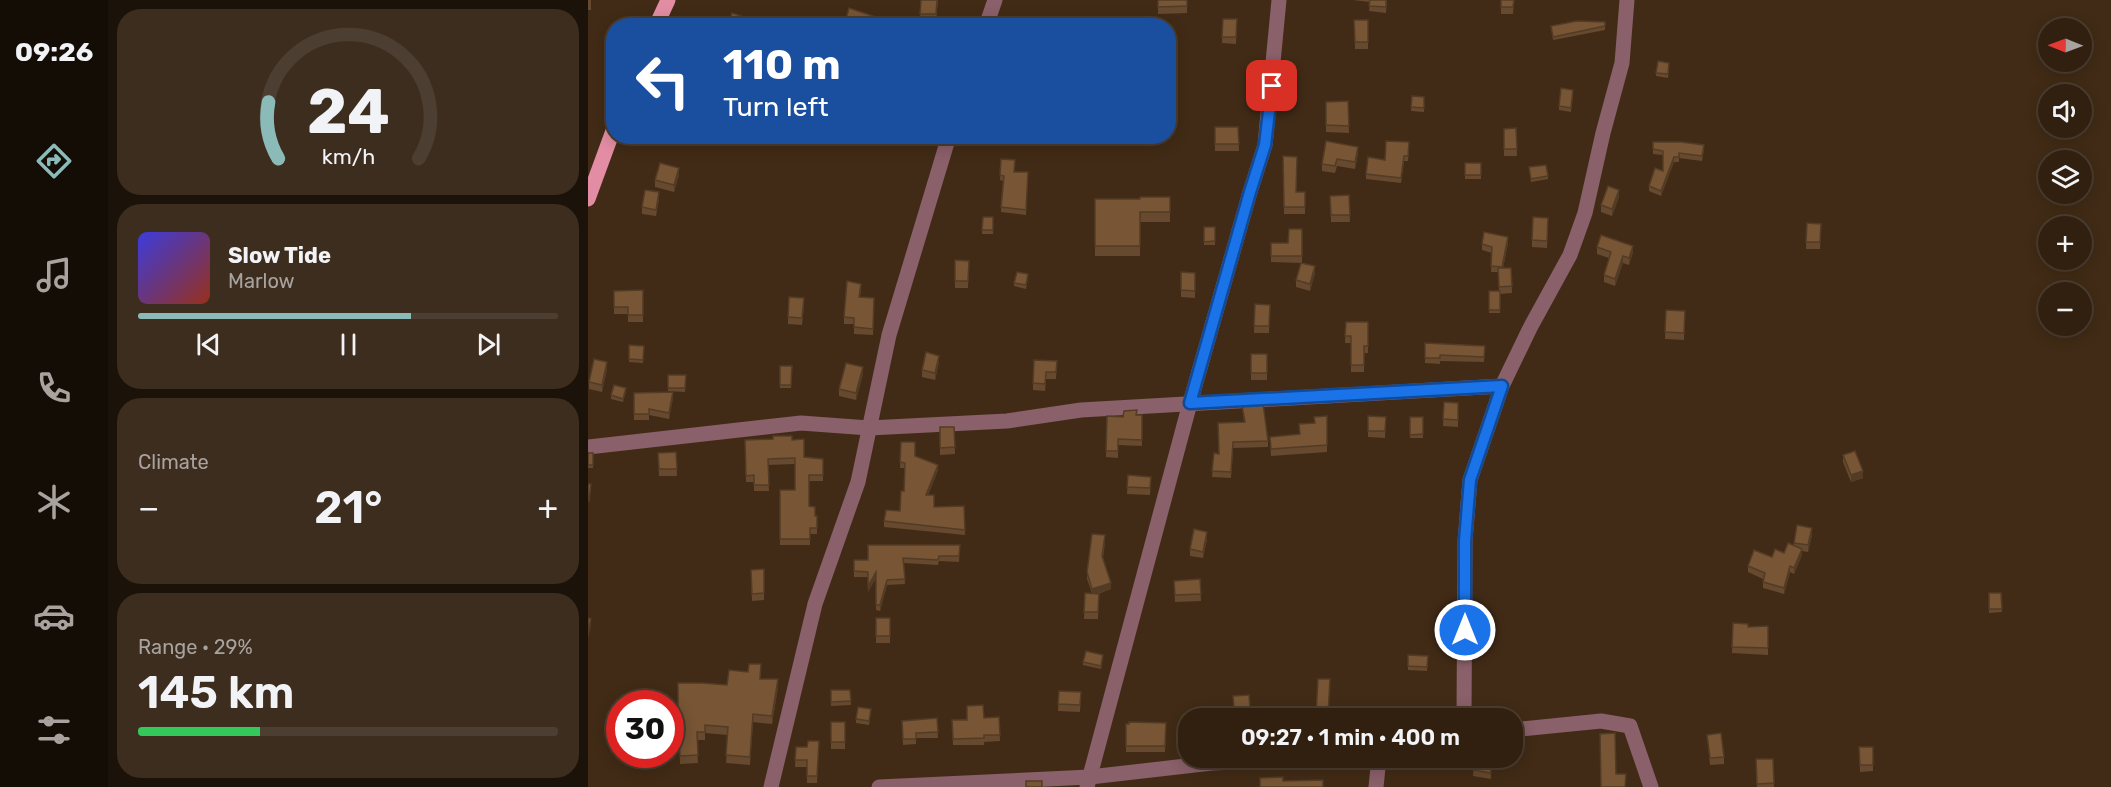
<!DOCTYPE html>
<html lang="en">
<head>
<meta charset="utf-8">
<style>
  :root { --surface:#312010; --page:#3d2d1e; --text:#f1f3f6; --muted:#a8a39f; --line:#4c3e30; --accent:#8bbbb9 }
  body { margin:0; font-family:Rubik,sans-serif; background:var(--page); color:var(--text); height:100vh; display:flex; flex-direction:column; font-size:22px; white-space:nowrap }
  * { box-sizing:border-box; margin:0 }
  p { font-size:20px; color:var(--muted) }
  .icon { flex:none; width:33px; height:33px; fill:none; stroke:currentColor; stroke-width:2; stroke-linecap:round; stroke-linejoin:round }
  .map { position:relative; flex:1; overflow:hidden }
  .sheet { display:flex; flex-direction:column; gap:9px; padding:9px; background:#1b1209; width:480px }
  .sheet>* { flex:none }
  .hud { position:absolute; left:18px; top:18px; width:570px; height:126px; border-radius:24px; box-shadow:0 3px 15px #0003,0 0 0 2px var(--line); background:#1a4fa0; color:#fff; overflow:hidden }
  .needle { width:39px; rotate:271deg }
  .fabs { position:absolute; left:1450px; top:18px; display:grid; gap:12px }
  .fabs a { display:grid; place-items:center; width:54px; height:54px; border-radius:50%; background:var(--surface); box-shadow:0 3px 15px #0003,0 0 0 2px var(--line); font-size:30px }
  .speed { position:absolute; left:18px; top:690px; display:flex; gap:12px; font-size:30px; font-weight:700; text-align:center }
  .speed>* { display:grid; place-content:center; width:78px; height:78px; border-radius:50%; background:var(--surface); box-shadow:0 3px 15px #0003,0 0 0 2px var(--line); line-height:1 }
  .speed .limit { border:9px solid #d22; background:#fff; color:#111 }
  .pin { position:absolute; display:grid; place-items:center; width:51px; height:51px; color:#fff; margin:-26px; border-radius:12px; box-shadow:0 3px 9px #0006 }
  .me { position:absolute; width:66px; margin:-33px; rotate:0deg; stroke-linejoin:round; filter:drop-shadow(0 0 4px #0008) }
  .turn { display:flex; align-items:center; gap:21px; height:126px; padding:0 18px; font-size:27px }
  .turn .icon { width:78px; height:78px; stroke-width:2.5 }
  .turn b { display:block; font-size:42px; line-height:51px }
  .big { font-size:45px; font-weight:600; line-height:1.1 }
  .sheet .card { flex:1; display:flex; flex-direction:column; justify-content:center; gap:9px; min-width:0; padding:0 21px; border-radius:24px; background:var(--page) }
  .sheet .dial { align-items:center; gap:0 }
  .dial svg { height:156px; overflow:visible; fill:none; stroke:var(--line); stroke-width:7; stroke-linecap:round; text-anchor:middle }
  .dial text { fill:var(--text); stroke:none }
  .song { display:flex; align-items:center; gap:18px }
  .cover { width:72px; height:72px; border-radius:9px; background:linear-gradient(135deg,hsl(240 70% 55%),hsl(10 70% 35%)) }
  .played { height:6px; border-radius:3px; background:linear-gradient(90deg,var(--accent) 65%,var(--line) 65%) }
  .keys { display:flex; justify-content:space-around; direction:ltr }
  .heat { display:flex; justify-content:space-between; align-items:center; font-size:33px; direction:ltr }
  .charge { height:9px; border-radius:4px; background:linear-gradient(90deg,#34c759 29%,var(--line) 0) }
  .trip { position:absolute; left:590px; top:708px; width:345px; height:60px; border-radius:24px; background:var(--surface); box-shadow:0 3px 15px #0003,0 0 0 2px var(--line); font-weight:600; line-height:60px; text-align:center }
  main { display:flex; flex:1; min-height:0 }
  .tab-bar { display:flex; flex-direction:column; width:108px; justify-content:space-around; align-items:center; background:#140d06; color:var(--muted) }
  .tab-bar .icon { width:42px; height:42px }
  .tab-bar .selected { color:var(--accent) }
  .tab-bar b { font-size:27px; color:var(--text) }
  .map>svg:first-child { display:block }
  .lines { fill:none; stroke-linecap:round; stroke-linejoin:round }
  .minor { stroke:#8a606a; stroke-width:15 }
  .primary { stroke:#e28da4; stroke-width:15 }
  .wall { fill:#66492e }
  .shaded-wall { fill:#533c25 }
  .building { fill:#775535; stroke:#533c25; stroke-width:1.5 }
  .route-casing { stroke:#114b97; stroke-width:15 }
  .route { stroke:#1a73e8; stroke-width:10 }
</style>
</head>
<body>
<main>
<nav class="tab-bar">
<b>09:26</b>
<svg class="icon selected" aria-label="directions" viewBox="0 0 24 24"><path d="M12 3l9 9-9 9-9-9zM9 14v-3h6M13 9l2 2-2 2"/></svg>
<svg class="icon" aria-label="music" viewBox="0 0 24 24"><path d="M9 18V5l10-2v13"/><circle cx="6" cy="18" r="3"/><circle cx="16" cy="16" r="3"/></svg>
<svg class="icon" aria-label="phone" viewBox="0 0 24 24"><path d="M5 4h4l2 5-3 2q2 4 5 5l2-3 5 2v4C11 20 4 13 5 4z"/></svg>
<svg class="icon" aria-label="climate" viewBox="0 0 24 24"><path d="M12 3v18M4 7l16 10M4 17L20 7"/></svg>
<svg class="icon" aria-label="car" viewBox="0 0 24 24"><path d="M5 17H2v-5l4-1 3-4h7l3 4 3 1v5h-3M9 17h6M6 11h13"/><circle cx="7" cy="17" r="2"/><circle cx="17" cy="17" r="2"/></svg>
<svg class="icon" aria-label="filters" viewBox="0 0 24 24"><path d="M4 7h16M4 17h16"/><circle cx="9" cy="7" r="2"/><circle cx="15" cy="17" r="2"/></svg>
</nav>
<section class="sheet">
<div class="card dial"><svg viewBox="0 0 100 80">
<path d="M14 69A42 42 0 1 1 86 69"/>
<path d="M14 69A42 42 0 0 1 9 40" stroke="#8bbbb9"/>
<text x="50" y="56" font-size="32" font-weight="700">24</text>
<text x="50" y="72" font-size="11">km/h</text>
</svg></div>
<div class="card">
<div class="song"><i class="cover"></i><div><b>Slow Tide</b><p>Marlow</p></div></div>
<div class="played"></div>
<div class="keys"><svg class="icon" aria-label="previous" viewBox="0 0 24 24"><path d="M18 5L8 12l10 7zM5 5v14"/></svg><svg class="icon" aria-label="pause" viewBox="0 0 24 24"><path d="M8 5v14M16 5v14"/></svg><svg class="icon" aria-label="next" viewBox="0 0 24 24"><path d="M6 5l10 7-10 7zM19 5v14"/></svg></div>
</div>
<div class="card"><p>Climate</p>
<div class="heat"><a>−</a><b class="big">21°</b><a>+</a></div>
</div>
<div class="card"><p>Range · 29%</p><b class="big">145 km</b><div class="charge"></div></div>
</section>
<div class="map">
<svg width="1523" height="787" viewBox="0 0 1523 787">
  <rect width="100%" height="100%" fill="#412b16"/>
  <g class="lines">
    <!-- minor -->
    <g class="minor">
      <path d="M398,26l9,-26"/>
      <path d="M0,447l213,-24 68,5 138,-7 74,-11 421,-24"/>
      <path d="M876,718l1,-177 5,-61 32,-94 28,-58 40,-73 15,-42 18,-80 19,-70 5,-63"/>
      <path d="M924,730l89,-9 29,5 21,61"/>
      <path d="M183,787l44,-183 43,-122 31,-147 60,-199"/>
      <path d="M291,787l211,-10 122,-14 114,-5"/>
      <path d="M499,787l103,-384 60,-211 15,-47 14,-145"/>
      <path d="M788,787l3,-29"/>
    </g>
    <!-- primary -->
    <g class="primary">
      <path d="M68,26l12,-26"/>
      <path d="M0,199l26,-71"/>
    </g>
  </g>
  <!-- wall -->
  <g class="wall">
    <rect x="0" y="0" width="3" height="10"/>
    <path d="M333,0h17l-2,21h-16z"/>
    <path d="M570,0h29v13l-29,1z"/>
    <path d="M765,0h34l-1,13 -17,-2 1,-9z"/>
    <path d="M913,0h13l-1,14h-12z"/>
    <path d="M635,19h14l-1,25 -14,-1z"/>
    <path d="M766,20h14v29h-13z"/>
    <path d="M1017,22v8l-52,10 -2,-14z"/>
    <path d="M1081,66l-1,12 -12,-2v-3z"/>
    <path d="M985,93l-2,19 -12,-2v-4z"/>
    <path d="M824,96l12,1v15l-13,-1z"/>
    <path d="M760,101l1,32 -23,-1v-30z"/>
    <path d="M627,127h23l1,24h-24z"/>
    <path d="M928,128l1,28h-13v-27z"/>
    <path d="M306,136h9l-1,4z"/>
    <path d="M738,141l32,13 -3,15 -18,-3 -2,7 -13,-2v-7z"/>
    <path d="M821,142l-1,19h-4l-3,22 -35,-4v-5z"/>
    <path d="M1065,149l51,1 -2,11 -23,-3v4h-5l-13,34 -12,-5v-5l14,-15v-16l-10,-1z"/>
    <path d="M695,156l13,36h9v22h-21z"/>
    <path d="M413,159l14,13h13l-2,43 -25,-3 2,-31 -3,-1z"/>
    <rect x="877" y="163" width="16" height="16"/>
    <path d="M941,167l19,9v3l-17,3z"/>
    <path d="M91,175l-5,17 -19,-5v-7z"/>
    <path d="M761,195l1,27h-19l-1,-26z"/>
    <path d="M582,197v25h-30v34h-45v-57h45z"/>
    <path d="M1031,197l-7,19 -11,-4v-7z"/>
    <path d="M71,199l-3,17 -14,-2v-7z"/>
    <path d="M395,217h10v17h-11z"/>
    <path d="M960,218l-1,30 -15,-1v-7z"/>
    <path d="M1219,223l14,1 -1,25h-14z"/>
    <rect x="616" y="227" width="11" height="18"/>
    <path d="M714,229v34l-31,-1v-19h17z"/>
    <path d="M920,243l-5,25h8l1,25 -12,1v19h-11v-22h10l-1,-19h-7l1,-19 -10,-3v-6z"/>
    <path d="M1009,247l36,5 -4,13 -6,-2 -8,23 -11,-4v-7l5,-17 -12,-4z"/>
    <path d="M367,260l14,1 -1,27h-13z"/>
    <path d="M607,273v25l-14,-1v-7z"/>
    <path d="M727,273l-5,18 -14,-4v-7z"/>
    <path d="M440,278l-2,11 -12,-3v-3z"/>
    <path d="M55,290v32h-15v-8h-14v-23z"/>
    <path d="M273,290l-1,7 14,8 -1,30 -19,-1v-10h-10v-7z"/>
    <path d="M667,304l15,1 -1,28h-15z"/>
    <path d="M216,305l-2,20 -14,-1v-7z"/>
    <path d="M1078,310l19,1 -1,29 -19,-1z"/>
    <path d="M758,322h22v31h-4v19h-13v-29h-6z"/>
    <path d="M837,343l60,3 -1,16 -44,-1v3l-15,-1z"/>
    <path d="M41,345l15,1 -1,17 -14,-1z"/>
    <rect x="663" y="354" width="16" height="26"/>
    <path d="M469,361l-1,18h-10l-1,12 -12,-1v-7z"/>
    <path d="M351,362l-4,18 -13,-3v-7z"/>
    <path d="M192,366h12l-1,22h-11z"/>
    <path d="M19,369l-5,23 -13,-3v-7z"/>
    <path d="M275,374l-7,26 -17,-4v-7z"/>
    <path d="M80,375h18l-1,17 -17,-1z"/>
    <path d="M38,391l-3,11 -12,-3v-4z"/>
    <path d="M46,393l39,5 -4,21 -20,-4v5h-15z"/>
    <path d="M856,402l14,1v24l-15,-1z"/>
    <path d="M654,406l26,35v6l-35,1 -2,30 -19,-1 2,-24 5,1 25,-32z"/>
    <path d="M549,415h5v31l-24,-1v13l-12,-1 1,-41 16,1z"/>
    <path d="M739,416v36l-56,4 -1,-19 30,-3 -1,-10 16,-1z"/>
    <path d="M780,416l18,1 -1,21 -17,-1z"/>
    <rect x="822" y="417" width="13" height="21"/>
    <path d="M352,427h14l1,27 -15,1z"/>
    <path d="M157,440h47l12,17 19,2v22h-14v25l6,10h2v18h-7v11h-30v-55h15v-26l-27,1 1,26h-15v-9h-8z"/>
    <path d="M313,442l14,14 23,14 -10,25 6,12 30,-1 1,29 -81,-8v-6l16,-10 4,-20 1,-23h-5z"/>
    <path d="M88,452l1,24h-18l-1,-23z"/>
    <rect x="0" y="453" width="5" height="15"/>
    <path d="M1255,455l20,23 -12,4 -8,-20z"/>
    <path d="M540,475l23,2 -1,18 -23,-1z"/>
    <path d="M1224,535l-4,17 -6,-1v4l-8,19 -4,-2 -6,22 -21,-6v-9l-15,-7v-6l36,-13 10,-7v-3z"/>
    <path d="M619,539l-4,19 -13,-2v-7z"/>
    <path d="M517,542l-2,16 8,31 -13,5h1l-1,25h-14l1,-26h7l-5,-14v-7z"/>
    <path d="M372,545l-1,17 -20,-1 -1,4 -34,-2 1,21 -18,1 -7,26 -4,-1v-32l-8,14v-15h-14v-17h14z"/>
    <path d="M176,569v31l-12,1 -1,-31z"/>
    <path d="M612,579l1,22 -26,1 -1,-21z"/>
    <path d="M1401,593h12l1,19 -13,1z"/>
    <rect x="288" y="618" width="14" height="25"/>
    <path d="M1145,623l15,4 20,-1v29l-36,-2z"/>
    <path d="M820,655l20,1 -1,15 -19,-1z"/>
    <path d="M515,658l-2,11 -18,-4v-3z"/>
    <path d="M172,679l18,8 -6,37 -19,-2 -3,43 -24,-2 2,-28 -23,-2v7h-8l1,23 -18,1 -1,-35h-3l-1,-14 3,-9 49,-21z"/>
    <path d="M730,679h12l-2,39h-12z"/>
    <path d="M243,690h19l1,15 -20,1z"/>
    <path d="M471,691l22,1 -1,20 -22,-1z"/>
    <path d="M661,695l1,17h-16l-1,-16z"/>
    <path d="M283,712l-2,13 -13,-2v-4z"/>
    <path d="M411,717l1,24 -16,1v3h-31l-1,-25z"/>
    <path d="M349,718l1,20h-22v6l-13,1 -1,-24z"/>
    <rect x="243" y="722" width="14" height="27"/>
    <path d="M578,723l-1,29h-39v-28z"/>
    <path d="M1119,735l17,22v7l-14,1z"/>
    <path d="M231,741l-2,42h-10v-16h-12l1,-20h11z"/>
    <path d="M1271,747h14v24l-13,1z"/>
    <path d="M874,758h28l1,21 -18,-3 2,-18 -13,1z"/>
    <path d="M1168,759h17l1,28h-17z"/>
  </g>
  <!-- shaded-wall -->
  <g class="shaded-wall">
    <path d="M770,147v7l-3,15v-7z"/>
    <path d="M1086,157v5l-13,34v-5z"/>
    <path d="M91,168v7l-5,17v-7z"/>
    <path d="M1031,190v7l-7,19v-7z"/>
    <path d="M920,237v6l-6,30v-6z"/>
    <path d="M1045,246v6l-4,13v-7z"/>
    <path d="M1035,256v7l-8,23v-7z"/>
    <path d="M727,266v7l-5,18v-7z"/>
    <path d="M351,356v6l-4,18v-7z"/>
    <path d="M19,362v7l-5,23v-7z"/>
    <path d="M275,367v7l-7,26v-7z"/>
    <path d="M85,392v6l-4,21v-6z"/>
    <path d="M350,465v5l-12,31v-6z"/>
    <path d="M1275,471v7l-12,4v-7z"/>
    <path d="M1224,528v7l-4,17v-7z"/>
    <path d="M619,532v7l-4,19v-6z"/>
    <path d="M1214,549v6l-8,19v-6z"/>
    <path d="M1202,566v6l-6,22v-6z"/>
    <path d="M288,572v6l-8,14v-6z"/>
    <path d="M299,580v5l-7,26v-6z"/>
    <path d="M523,583v6l-19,6v-6z"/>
    <path d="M3,619v6l-3,14v-7z"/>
    <path d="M190,679v8l-6,37v-8z"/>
  </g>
  <!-- building -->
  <g class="building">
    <path d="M333,0h16l-1,14h-16z"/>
    <path d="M570,0h29v6l-29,1z"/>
    <path d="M782,0h16v7l-17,-1z"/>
    <path d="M913,0h13l-1,7h-12z"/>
    <path d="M261,8l33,11 -1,7h-37z"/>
    <path d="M144,13l12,4 -3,9h-13z"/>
    <path d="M635,19h14l-1,18h-14z"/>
    <path d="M766,20h14v22h-13z"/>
    <path d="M989,21l28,1v4l-52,11 -2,-11z"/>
    <path d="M1070,61l11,2 -1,11 -12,-1z"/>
    <path d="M973,88l12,2 -2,18 -12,-2z"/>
    <path d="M824,96l12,1v11l-13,-1z"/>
    <path d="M760,101l1,25 -23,-1v-23z"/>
    <path d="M627,127h23l1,17h-24z"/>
    <path d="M928,128l1,21h-13v-20z"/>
    <path d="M738,141l32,6 -3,15 -18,-3 -2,7 -13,-2z"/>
    <path d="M798,141l23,1 -1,14h-4l-3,22 -35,-4 2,-17 17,3z"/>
    <path d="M1065,142h28l23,3 -2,11 -23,-3v4h-5l-13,34 -12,-5 6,-18 8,3v-20l-10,-2z"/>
    <path d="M695,156l14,1 -1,35h9v15h-21z"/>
    <path d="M413,159l14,1 -1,12h14l-2,38 -25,-3 3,-31 -4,-1z"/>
    <path d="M72,163l19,5 -5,17 -19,-5z"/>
    <rect x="877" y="163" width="16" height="12"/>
    <path d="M958,165l2,11 -17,3 -2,-12z"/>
    <path d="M1020,186l11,4 -7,19 -11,-4z"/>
    <path d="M57,190l14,2 -3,18 -14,-3z"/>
    <path d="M761,195l1,20h-19l-1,-19z"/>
    <path d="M552,197h30v15h-30v34h-45v-47h45z"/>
    <path d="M395,217h10v13h-11z"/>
    <path d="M945,217l15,1 -1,23 -15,-1z"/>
    <path d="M1219,223l14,1 -1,18h-14z"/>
    <path d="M616,227h11v14l-11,1z"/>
    <path d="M701,229h13v27h-31v-13h17z"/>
    <path d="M896,232l24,5 -6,30 -11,-1 1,-19 -10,-3z"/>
    <path d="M1013,235l32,11 -4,12 -6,-2 -8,23 -11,-4 7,-23 -14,-5z"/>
    <path d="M367,260l14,1 -1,20h-13z"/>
    <path d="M713,263l14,3 -5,18 -14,-4z"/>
    <path d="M910,268h13l1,18 -13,1z"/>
    <path d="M429,272l11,2 -2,11 -12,-2z"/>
    <path d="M593,272l14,1v18l-14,-1z"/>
    <path d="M259,281l14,3 -2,13 15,1 -1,31 -19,-2v-9l-10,-1z"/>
    <path d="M55,290v25h-15v-8h-14v-16z"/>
    <rect x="901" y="291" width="11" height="19"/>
    <path d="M201,297l15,1 -2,20 -14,-1z"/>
    <path d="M667,304l15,1 -1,21h-15z"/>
    <path d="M1078,310l19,1 -1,22 -19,-1z"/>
    <path d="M758,322h22v24h-4v19h-13v-29h-6z"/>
    <path d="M837,343l60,3 -1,11 -44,-2v3h-15z"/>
    <path d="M41,345l15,1 -1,14 -14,-1z"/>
    <path d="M338,352l13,4 -4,17 -13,-3z"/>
    <rect x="663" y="354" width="16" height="19"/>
    <path d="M6,359l13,3 -5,23 -13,-3z"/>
    <path d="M446,360l23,1 -1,11h-10l-1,12 -12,-1z"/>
    <path d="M258,363l17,4 -7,26 -17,-4z"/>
    <path d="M192,366h12l-1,19h-11z"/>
    <path d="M80,375h18l-1,13h-17z"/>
    <path d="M26,385l12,3 -3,11 -12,-4z"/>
    <path d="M85,392l-4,21 -20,-4v5h-15v-21z"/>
    <path d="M856,402l14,1v17l-15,-1z"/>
    <path d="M675,403l5,38 -35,1 -2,30 -19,-1 2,-18 5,1 -1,-31 27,-1 -3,-16z"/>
    <path d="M549,410l-1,5h6v25l-24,-1v12h-12l1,-35 16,1 1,-6z"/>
    <path d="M739,416v29l-56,4 -1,-12 30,-3 -1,-10 16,-1 -1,-6z"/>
    <path d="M780,416l18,1 -1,14h-17z"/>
    <path d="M822,417h13v17l-13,1z"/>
    <path d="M352,427h14l1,20 -15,1z"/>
    <path d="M185,436h19v4l12,-1v18l19,2v16h-14v31l6,1v9h2v12h-7v11h-30v-49h15v-32l-27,1 1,26h-15v-10l-8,1 -1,-36 28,-1z"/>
    <path d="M313,442h14v14l23,9 -12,30h8v12l30,-1 1,24 -81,-9 2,-11 14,1 1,-20h3l1,-28 -5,-1z"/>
    <path d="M1267,451l8,20 -12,4 -8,-20z"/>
    <path d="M88,452l1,17h-18l-1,-16z"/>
    <rect x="0" y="453" width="5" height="12"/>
    <path d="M540,475l23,2 -1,11 -23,-1z"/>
    <path d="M0,484h3l-2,17h-1z"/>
    <path d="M1209,525l15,3 -4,17 -14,-2z"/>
    <path d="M606,529l13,3 -4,20 -13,-3z"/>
    <path d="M504,534l13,1 -3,21 9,27 -19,6 -5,-17z"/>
    <path d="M1200,543l14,6 -8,19 -4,-2 -6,22 -21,-6 2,-9 -17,-7 6,-16 18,7 3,-8 9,4z"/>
    <path d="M280,545h92l-1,11h-20l-1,4 -35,-2 2,21 -18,1 -7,25h-4v-33l-8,14v-14l-14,-1v-11h14z"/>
    <path d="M176,569v24l-12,1 -1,-24z"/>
    <path d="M612,579l1,15 -26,1 -1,-14z"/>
    <path d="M497,593l14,1 -1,18h-14z"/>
    <path d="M1401,593h12l1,16h-13z"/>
    <path d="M0,618l3,1 -3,13z"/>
    <rect x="288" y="618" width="14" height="18"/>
    <path d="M1145,623l15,1v3l20,-1v22l-36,-1z"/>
    <path d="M498,651l17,4 -2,11 -18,-4z"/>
    <path d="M820,655l20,1 -1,11 -19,-1z"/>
    <path d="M161,664h12l-1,15h18l-6,37 -19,-2 -3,43 -24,-2 2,-28 -23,-2v7h-8l1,23 -18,1 -1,-35h-3l-1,-15h3v-23h24l25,2 2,-15 19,2z"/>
    <path d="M730,679h12l-2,36h-12z"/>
    <path d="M243,690h19l1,11 -20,1z"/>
    <path d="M471,691l22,1 -1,13 -22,-1z"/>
    <path d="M661,695l1,13 -16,1 -1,-13z"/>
    <path d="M395,705l1,13 15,-1 1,18h-16v3l-31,1 -1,-19h15v-14z"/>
    <path d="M270,707l13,2 -2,12 -13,-2z"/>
    <path d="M349,718l1,14 -22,1v6h-13l-1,-18z"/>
    <rect x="243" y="722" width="14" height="20"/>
    <path d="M541,722l37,1 -1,23h-39v-22h3z"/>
    <path d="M1027,733l1,41h10l-1,13h-24l-1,-53z"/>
    <path d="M1133,733l3,24 -14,1 -3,-23z"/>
    <path d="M220,741h11l-2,35h-10v-16h-12l1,-13h11z"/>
    <path d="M1271,747h14v18h-13z"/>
    <path d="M887,758h15l1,15 -18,-3z"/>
    <path d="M1168,759h17l1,24 -17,1z"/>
    <path d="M695,777v4l40,-1v7h-63v-9z"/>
    <rect x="438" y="781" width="16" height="6"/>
  </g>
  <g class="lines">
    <defs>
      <path id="route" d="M684,86l-7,59 -15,47 -60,211 312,-17 -32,94 -5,61v89"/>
    </defs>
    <!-- route casing -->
    <use href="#route" class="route-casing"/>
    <!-- route -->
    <use href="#route" class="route"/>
  </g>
</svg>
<div class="fabs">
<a><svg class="needle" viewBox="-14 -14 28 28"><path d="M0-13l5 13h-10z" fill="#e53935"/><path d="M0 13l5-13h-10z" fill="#a8a39f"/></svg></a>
<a><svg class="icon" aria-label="sound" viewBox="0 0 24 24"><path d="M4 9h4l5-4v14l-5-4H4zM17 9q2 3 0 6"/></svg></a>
<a><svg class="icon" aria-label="layers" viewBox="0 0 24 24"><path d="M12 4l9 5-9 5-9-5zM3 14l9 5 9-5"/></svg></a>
<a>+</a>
<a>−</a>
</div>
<div class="speed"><div class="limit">30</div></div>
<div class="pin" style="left:684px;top:86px;background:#d93025"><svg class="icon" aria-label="arrive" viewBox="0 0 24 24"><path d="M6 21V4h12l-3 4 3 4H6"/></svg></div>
<svg class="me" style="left:877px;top:630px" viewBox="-20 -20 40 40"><circle r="17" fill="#1a73e8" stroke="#fff" stroke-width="3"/><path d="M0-11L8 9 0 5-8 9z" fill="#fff"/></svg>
<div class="trip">09:27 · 1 min · 400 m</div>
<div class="hud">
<div class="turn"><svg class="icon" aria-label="left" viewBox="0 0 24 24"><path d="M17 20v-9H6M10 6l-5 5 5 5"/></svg><div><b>110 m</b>Turn left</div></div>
</div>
</div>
</main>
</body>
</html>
